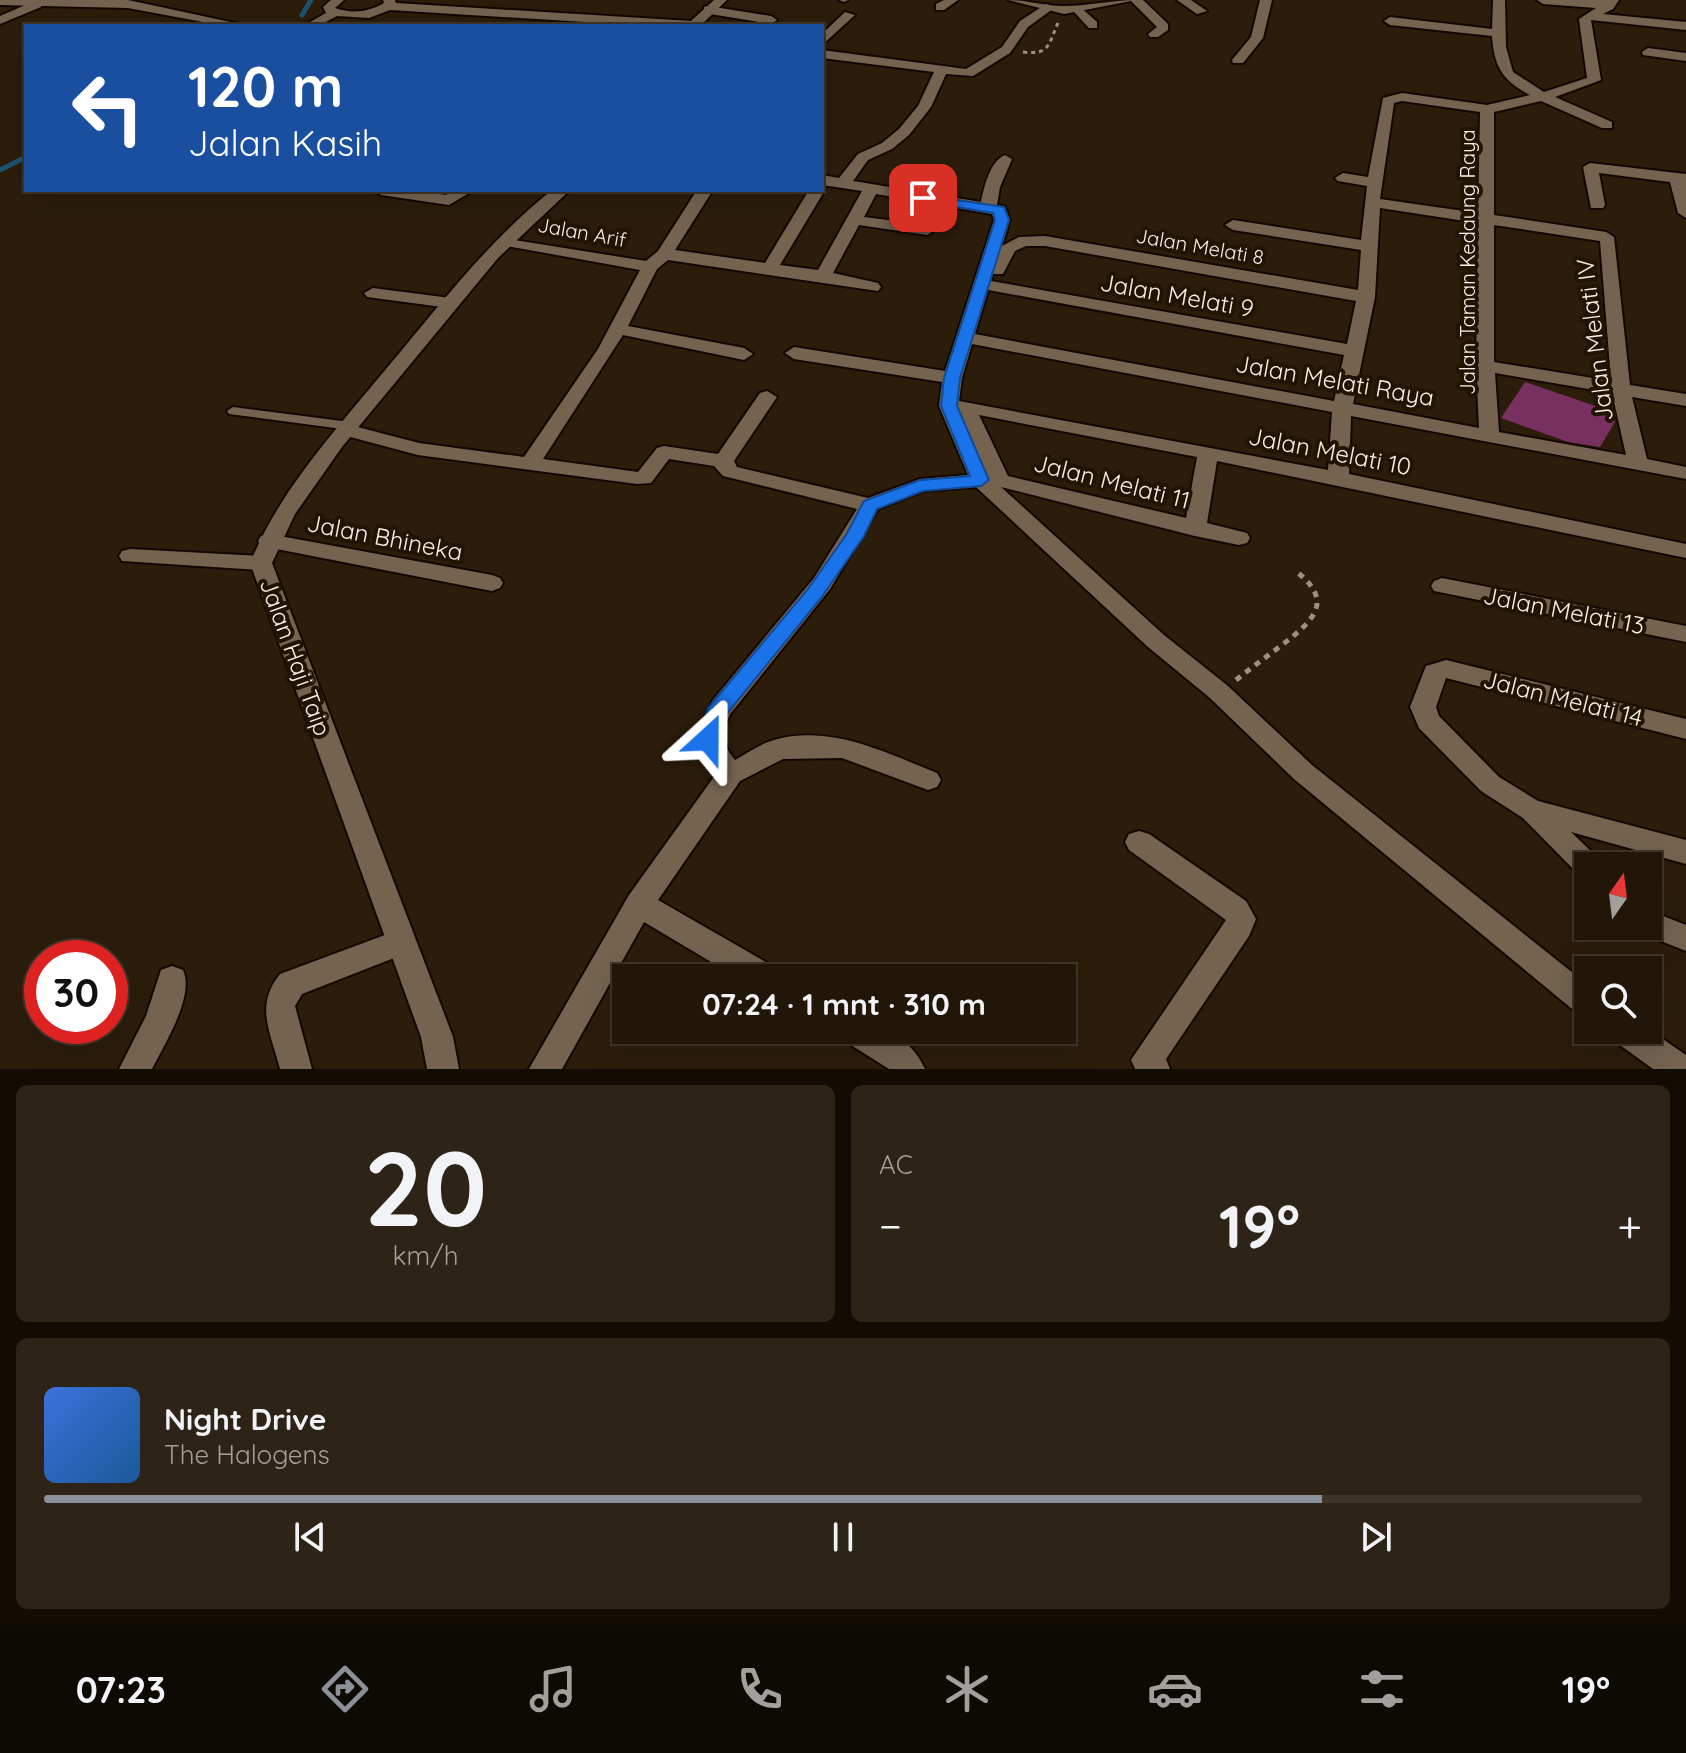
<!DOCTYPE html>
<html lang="id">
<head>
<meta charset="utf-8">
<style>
  :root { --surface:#211608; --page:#2d2316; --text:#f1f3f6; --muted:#a29f9c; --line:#3e3529; --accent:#8c9099 }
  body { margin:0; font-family:Quicksand,sans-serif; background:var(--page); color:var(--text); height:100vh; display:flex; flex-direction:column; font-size:30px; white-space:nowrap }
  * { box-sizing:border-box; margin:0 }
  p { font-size:26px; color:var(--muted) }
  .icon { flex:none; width:44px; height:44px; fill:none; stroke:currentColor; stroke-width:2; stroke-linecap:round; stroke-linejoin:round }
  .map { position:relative; height:1069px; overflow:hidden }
  .side { display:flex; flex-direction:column; gap:16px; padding:16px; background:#120c04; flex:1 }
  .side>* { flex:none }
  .hud { position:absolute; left:24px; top:24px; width:800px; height:168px; border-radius:0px; box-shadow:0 8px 32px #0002,0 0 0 2px var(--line); background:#1a4fa0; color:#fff; overflow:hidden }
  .needle { width:52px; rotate:14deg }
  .tools { position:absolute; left:1574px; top:852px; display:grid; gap:16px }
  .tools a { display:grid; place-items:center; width:88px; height:88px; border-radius:0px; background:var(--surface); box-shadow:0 8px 32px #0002,0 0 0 2px var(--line); font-size:40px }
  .speed { position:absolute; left:24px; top:940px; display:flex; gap:16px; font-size:40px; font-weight:700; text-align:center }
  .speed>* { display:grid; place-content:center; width:104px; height:104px; border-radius:50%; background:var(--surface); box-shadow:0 8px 32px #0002,0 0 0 2px var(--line); line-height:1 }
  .speed .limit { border:12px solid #d22; background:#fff; color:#111 }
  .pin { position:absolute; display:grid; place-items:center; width:68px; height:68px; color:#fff; margin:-34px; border-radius:16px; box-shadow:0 4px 12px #0006 }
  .me { position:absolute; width:88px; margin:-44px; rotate:24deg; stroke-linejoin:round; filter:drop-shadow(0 0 6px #0008) }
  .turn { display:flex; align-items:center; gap:28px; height:168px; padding:0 32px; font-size:36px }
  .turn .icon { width:104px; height:104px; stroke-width:2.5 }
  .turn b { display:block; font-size:56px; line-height:68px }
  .big { font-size:60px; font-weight:800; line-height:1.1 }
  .side .tile { flex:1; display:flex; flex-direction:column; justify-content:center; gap:12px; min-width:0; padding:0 28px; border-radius:12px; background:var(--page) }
  .side .dial { align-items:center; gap:0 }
  .dial b { font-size:104px; line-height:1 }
  .song { display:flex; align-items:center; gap:24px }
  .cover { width:96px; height:96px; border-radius:12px; background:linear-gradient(135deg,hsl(220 70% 55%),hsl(210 70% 35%)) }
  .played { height:8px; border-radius:4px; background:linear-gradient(90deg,var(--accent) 80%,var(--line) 80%) }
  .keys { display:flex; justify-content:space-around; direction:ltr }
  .heat { display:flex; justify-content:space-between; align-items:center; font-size:44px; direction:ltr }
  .side .tiles { flex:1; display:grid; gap:16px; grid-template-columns:1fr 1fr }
  .tile:last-child { grid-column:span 2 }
  .trip { position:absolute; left:612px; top:964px; width:464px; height:80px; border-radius:0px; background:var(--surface); box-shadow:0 8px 32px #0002,0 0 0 2px var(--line); font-weight:800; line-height:80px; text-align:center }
  .dock { display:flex; height:128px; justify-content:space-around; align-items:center; background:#0d0903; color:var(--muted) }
  .dock .icon { width:56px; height:56px }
  .dock .selected { color:var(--accent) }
  .dock b { font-size:36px; color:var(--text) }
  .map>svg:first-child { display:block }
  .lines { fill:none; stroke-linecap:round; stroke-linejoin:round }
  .stream { stroke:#1e526d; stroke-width:5 }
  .building { fill:#783061 }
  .service-casing { stroke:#140700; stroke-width:4 }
  .minor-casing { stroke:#140700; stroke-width:4 }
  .tertiary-casing { stroke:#140700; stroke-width:4 }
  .secondary-casing { stroke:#140700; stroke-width:4 }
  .path-far1 { stroke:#9d9082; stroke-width:3; stroke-dasharray:4 4; stroke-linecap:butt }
  .path { stroke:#9d9082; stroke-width:5; stroke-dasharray:6 6; stroke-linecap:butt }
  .service { fill:#756350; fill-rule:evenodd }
  .minor { fill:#756350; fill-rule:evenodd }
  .tertiary { fill:#756350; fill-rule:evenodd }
  .secondary { fill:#756350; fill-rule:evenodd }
  .route { fill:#1a73e8; stroke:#114b97; stroke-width:2 }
  .labels { text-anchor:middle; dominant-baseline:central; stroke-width:8; stroke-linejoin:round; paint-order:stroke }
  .far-street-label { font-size:20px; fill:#faefe4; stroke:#221403 }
  .street-label { font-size:24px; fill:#faefe4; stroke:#221403 }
</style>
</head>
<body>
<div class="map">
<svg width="1686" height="1069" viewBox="0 0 1686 1069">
  <rect width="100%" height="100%" fill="#2c1d0b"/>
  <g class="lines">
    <!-- stream -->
    <g class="stream">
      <path d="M302,15l9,-15"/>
      <path d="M0,170l26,-13"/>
    </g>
  </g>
  <!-- building -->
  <path class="building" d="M1525,382l88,30 2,10 -15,25 -32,-5 -67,-24z"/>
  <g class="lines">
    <defs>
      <g id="service">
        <path d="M839,0h9l-4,2z"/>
        <path d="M233,407l117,15 6,4 -6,4 -121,-16 -2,-3z"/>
      </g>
      <g id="minor">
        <path d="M37,0l6,4 -2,3 -41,17v-8z"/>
        <path d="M944,0h14l-14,10h-8v-6z"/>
        <path d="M1130,0h13l25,24v6l-10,7h-8l-2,-3 9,-7z"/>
        <path d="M1177,0h14l16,11 -10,3z"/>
        <path d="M1260,0h12l-9,38 -20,25h-10l-1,-3 19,-23z"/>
        <path d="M1493,0h12l1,47 7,25 31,20 43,-14 -8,-59 17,-11 -53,-4 -6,-4h82l-6,9 -10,5 83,8v8l-95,-10 10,60 -46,17 57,25v6h-10l-61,-27 -47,11v103l112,17 8,5 16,148 56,9v12l-54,-9 15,62 39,8v12l-335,-63 -2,58 337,70v14l-469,-97 -10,62 40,10 3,5 -3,5 -8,2 -44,-9 -194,-49 163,148 64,51 84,79 276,220v32l-11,-4 -283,-234 -84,-81 -62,-51 -172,-160 -53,4 -45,18 -48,80 -99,124c-11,19 -10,30 4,47 12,-7 25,-16 39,-20 57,-16 112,13 163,33l4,7 -4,7 -9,3 -86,-32 -59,1 -43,22 -82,119 118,68 4,10h-42l-94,-56 -82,147h-33l100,-174 87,-121 -15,-22 -5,-15 17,-37 101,-122 43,-69 -134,-33 -9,-10 -45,-7 -18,24 -14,1 -219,-29 -79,-21 -3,-4 10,-6 73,19 105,14 74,-108 42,-79 -133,-24 -6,-2v-6l145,23 12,-10 39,-61h16l-38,60 90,13 44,-73h13v-3l3,3 -45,75 38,5 44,-79 -40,-6v-10l17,3 19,-24 24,-11 17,-14 19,-23 16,-34 -112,-14v-8l144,19 36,-22 18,-26 26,-17 4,1v6l-22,16 -18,26 -37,23 -27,-2 -15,33 -22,28 -17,14 -24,11 -15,21 128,21c3,-15 9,-41 24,-47l7,4 -12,28 -3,18 8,2 5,13 -8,26 17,-9 26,-1 313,54 3,-40 -128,-20 -8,-5 8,-5 128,20 6,-54 -29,-5 -3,-3 8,-5 25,4 15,-79 19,-5 85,12 43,-10c-27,-14 -36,-28 -38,-59l-102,-11 -6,-4 6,-4 102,12zM1402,101l78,11 -2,101 -98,-14 14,-96zM876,194l116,20 2,6 -49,151 -151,-24 -9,6 9,6 148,23 -3,24 29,69 -48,4 -52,19 -131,-31 -3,-6 43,-64 -10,-6 -7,2 -42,61 -54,-8 -7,2 -19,24 -95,-13 80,-124 121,25 9,-6 -9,-6 -116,-22 29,-57 11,-9 210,31 3,-4 -3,-4 -45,-10 26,-48 68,10 8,-5 -8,-5 -63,-8zM1380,208l98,15 -2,143 3,62 -126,-24 22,-107zM1494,225l106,16 11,140 -117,-19zM1026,246h19l311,55 -9,43 -356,-63 2,-7h10l12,-23zM988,290l356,65 -10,46 -359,-67zM972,344l360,68 -4,58 -369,-69 3,-23zM1495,373l117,20 14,62 -127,-23zM979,415l218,42 -11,61 -178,-42z"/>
        <path d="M708,6l63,10 6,4 -6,4 -67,-11v-6z"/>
        <path d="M1079,6l18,16v6h-8l-14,-15 -2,-3z"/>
        <path d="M845,12l10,3 -33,30v-11z"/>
        <path d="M1648,48l38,5v8l-43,-6 -1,-3z"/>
        <path d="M1590,163l96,11v44l-8,-5 -8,-31 -71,-9 6,32 -2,3h-12l-8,-41z"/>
        <path d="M373,190h40l33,5 9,-5h19l-25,15 -68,-10z"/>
        <path d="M373,288l77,10 9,5 -9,5 -83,-11 -3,-4z"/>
        <path d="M269,534l223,41 8,3 3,5 -3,5 -8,3 -231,-45 -3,-5 3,-5z"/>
        <path d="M130,549l131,7 8,2 3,5 -3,5 -8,2 -139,-9 -3,-5 3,-5z"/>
        <path d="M1442,578l244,48v16l-252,-51 -3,-5 3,-5z"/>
        <path d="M1446,660l240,59v20l-240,-61 -10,29 3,9 60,61 39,24 148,39v24l-115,-32 27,26 4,8h-14v12l-10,-4 -55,-56 -42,-27 -62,-63 -9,-21 16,-41z"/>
        <path d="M1139,831l10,3 97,67 10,18 -7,17 -83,123 4,10h-35l-4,-9 95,-140 -97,-70 -4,-8 4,-8z"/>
        <path d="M1648,910l38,15v26l-48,-19 -3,-6h13z"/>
        <path d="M401,929l11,4 4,9 -4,9 -110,43 -7,12 17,63h-32c-9,-36 -26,-63 0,-95z"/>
        <path d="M172,966l11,4c12,26 -19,75 -31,99h-33l27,-53 15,-46z"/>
        <path d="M1648,1029l38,26v14h-33l-40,-29 -5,-10z"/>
        <path d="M838,1030c38,0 69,-1 87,39h-36l-46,-29z"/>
      </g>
      <g id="tertiary">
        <path d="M0,0h128l121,26h-25l-96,-18 -128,-3z"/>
        <path d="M331,0h13l-9,8c17,6 34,4 49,-5l-1,-3h12l1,3 295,18 23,-21h13l-27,26h-50l-260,-16 -21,8 -32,-2 -19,10h-15l23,-13 -3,-6z"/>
        <path d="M552,190h18l-72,68 -156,189 -47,67 -23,49 181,474 6,32h-32l-6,-32 -171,-474c31,-75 85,-132 136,-194 53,-63 102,-128 166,-179z"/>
      </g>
      <path id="secondary" d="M1008,0c19,0 39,7 57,6 24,0 47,-6 71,-6l-72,14z"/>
    </defs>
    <!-- service casing -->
    <use href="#service" class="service-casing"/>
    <!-- minor casing -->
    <use href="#minor" class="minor-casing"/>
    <!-- tertiary casing -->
    <use href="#tertiary" class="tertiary-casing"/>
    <!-- secondary casing -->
    <use href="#secondary" class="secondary-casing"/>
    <!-- path-far1 -->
    <path class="path-far1" d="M1023,52c27,3 25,-7 35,-29"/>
    <!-- path -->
    <path class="path" d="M1236,680c15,-12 30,-23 46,-35 29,-23 54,-42 15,-73"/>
    <!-- service -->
    <use href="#service" class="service"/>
    <!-- minor -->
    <use href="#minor" class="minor"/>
    <!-- tertiary -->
    <use href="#tertiary" class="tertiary"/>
    <!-- secondary -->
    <use href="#secondary" class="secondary"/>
  </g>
  <!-- route -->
  <path class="route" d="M923,195l81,12 5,13 -49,158 -3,28 32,74 -8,6 -58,5 -46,18 -13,27 -43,62 -96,118 -9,29h-15l-3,-6 10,-31 100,-119 38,-54 18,-34 56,-21 50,-4 -29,-70 3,-28 51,-158 -2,-7 -75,-12v-5z"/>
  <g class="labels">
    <!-- far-street labels -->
    <g class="far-street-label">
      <text transform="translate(582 232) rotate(10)">Jalan Arif</text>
      <text transform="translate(1200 246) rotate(10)">Jalan Melati 8</text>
      <text transform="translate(1467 262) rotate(-90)">Jalan Taman Kedaung Raya</text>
    </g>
    <!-- street labels -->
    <g class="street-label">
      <text transform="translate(1177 295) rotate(10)">Jalan Melati 9</text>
      <text transform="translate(1594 340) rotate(-97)">Jalan Melati IV</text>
      <text transform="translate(1335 380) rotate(10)">Jalan Melati Raya</text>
      <text transform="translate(1330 451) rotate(11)">Jalan Melati 10</text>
      <text transform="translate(1112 481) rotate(14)">Jalan Melati 11</text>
      <text transform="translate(385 537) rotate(11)">Jalan Bhineka</text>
      <text transform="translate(1564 610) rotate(11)">Jalan Melati 13</text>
      <text transform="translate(296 657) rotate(70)">Jalan Haji Taip</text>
      <text transform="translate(1563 698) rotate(14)">Jalan Melati 14</text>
    </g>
  </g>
</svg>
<div class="tools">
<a><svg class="needle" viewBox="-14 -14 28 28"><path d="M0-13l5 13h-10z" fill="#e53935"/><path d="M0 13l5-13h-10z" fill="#a29f9c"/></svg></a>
<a><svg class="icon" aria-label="search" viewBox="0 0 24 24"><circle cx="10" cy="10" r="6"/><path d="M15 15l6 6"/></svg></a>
</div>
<div class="speed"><div class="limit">30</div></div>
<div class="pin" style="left:923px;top:198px;background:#d93025"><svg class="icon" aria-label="arrive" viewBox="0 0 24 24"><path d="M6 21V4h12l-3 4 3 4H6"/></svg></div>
<svg class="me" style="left:708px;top:739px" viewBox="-20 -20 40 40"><path d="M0-17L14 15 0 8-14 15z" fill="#1a73e8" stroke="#fff" stroke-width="4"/></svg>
<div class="trip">07:24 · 1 mnt · 310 m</div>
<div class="hud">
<div class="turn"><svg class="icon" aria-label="left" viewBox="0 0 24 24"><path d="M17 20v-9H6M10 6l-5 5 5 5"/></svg><div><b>120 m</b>Jalan Kasih</div></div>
</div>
</div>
<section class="side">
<div class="tiles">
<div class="tile dial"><b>20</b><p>km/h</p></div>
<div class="tile"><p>AC</p>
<div class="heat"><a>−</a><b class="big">19°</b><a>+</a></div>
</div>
<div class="tile">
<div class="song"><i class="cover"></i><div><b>Night Drive</b><p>The Halogens</p></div></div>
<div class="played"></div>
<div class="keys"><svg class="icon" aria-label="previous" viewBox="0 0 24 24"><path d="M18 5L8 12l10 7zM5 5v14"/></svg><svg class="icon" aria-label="pause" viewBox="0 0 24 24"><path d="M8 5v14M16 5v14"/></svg><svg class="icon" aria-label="next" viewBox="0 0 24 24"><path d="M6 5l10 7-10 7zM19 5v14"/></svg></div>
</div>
</div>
</section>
<nav class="dock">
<b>07:23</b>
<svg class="icon selected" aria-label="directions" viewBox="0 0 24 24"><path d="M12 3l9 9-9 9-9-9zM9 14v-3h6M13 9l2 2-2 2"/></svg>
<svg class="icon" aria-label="music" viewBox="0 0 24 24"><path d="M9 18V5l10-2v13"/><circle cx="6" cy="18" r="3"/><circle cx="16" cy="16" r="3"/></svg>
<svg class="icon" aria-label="phone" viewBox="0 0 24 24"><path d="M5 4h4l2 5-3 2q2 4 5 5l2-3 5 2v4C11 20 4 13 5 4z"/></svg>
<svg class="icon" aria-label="climate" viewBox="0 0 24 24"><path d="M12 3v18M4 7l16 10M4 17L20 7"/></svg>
<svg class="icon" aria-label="car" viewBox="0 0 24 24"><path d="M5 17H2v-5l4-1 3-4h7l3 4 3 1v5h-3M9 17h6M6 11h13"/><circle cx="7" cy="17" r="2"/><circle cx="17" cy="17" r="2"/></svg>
<svg class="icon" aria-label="filters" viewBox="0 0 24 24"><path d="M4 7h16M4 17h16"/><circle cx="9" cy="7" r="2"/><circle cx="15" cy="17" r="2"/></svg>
<b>19°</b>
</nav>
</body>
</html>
